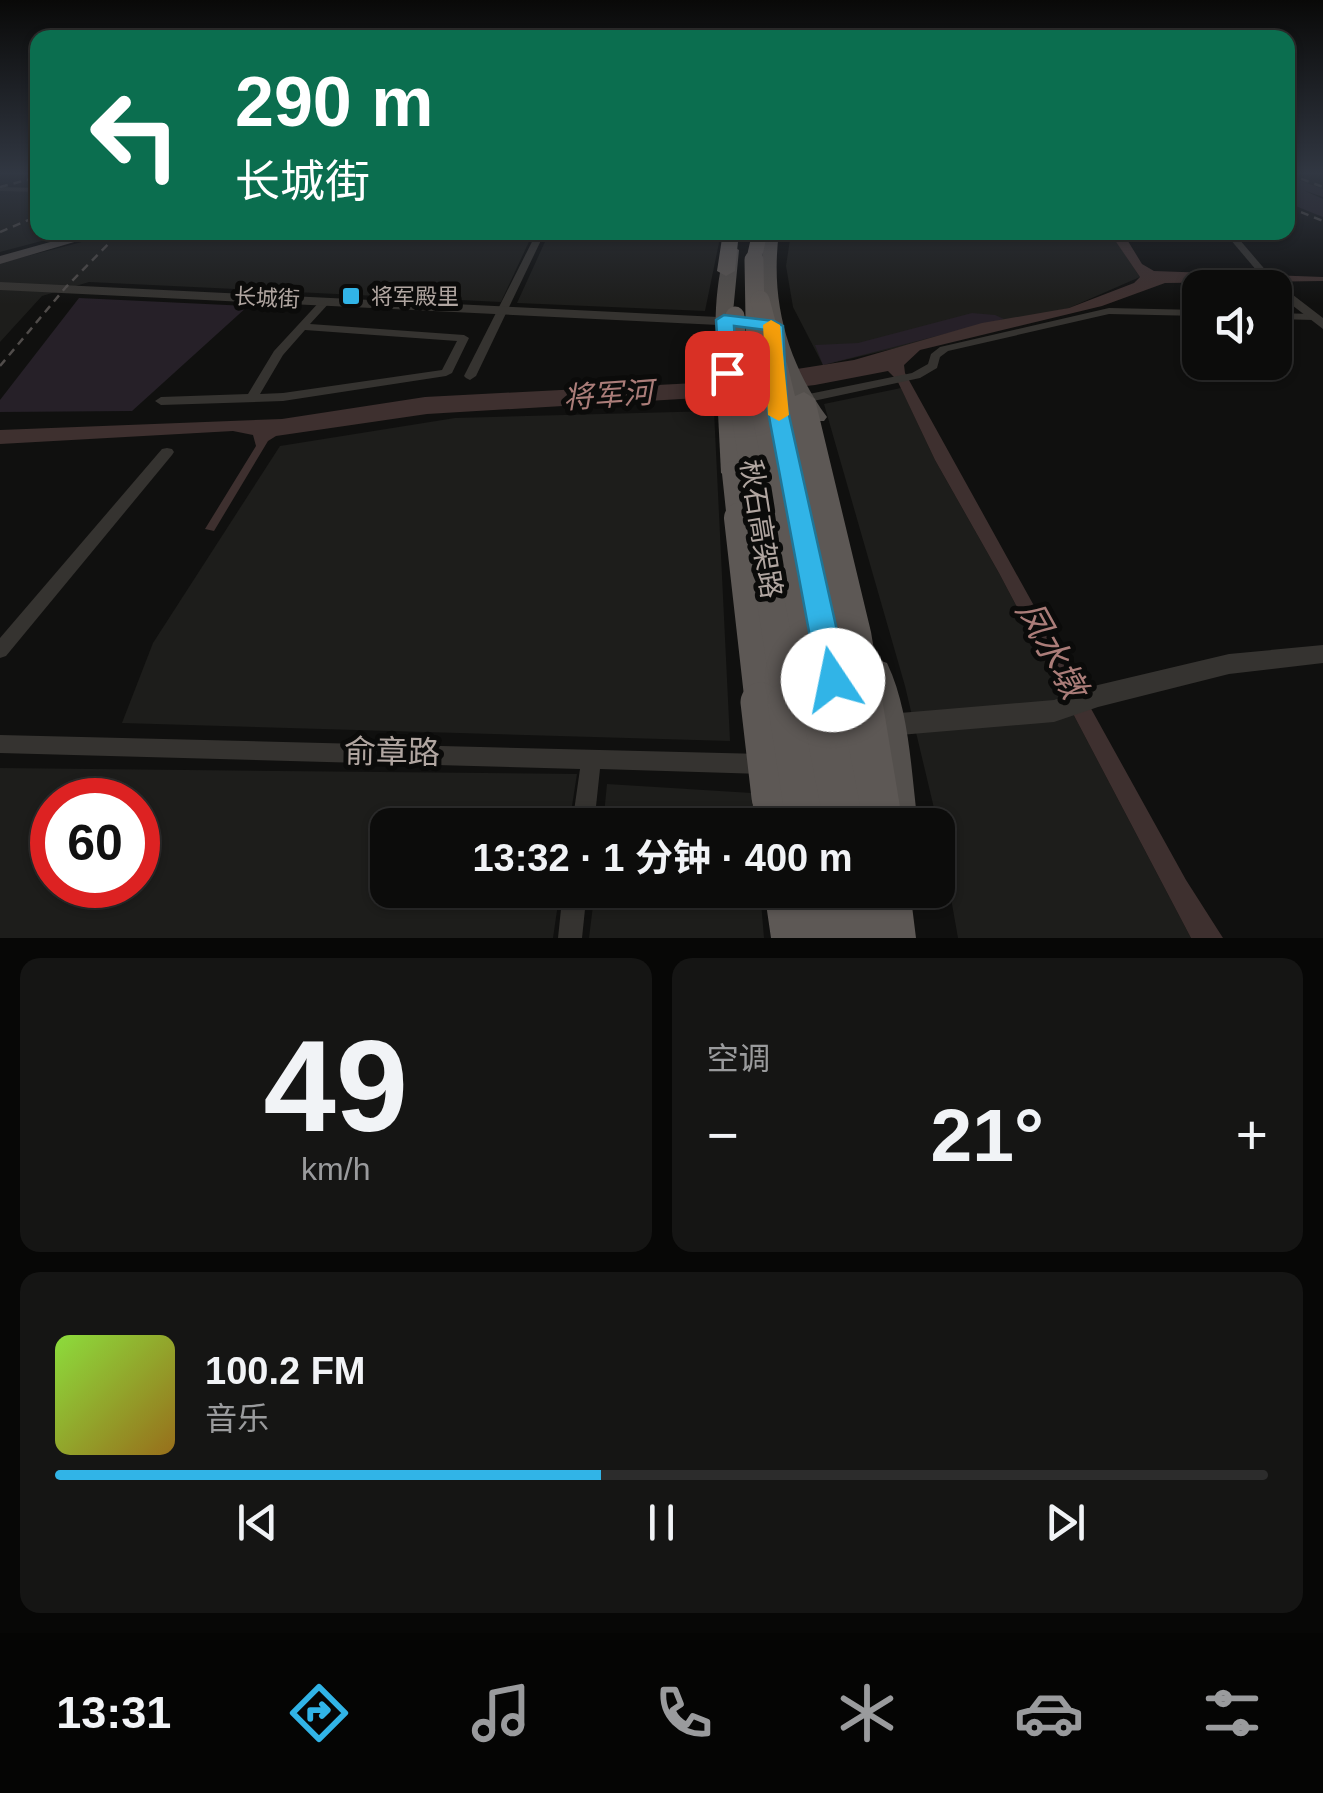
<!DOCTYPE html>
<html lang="zh">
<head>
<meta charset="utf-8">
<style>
  :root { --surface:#0c0c0b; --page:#151514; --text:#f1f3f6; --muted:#9a9b9d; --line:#2c2c2c; --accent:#31b4e7 }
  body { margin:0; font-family:Helvetica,"Noto Sans SC",sans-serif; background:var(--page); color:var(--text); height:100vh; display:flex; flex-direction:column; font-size:38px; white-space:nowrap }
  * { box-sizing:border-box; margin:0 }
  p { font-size:32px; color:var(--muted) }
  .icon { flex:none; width:55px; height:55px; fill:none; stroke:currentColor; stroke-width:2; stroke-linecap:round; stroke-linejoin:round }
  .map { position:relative; height:938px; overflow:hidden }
  .side { display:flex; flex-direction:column; gap:20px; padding:20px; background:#070706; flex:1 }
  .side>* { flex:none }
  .top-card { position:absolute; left:30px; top:30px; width:1265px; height:210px; border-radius:20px; box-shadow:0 2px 8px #0004,0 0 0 2px var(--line); background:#0b6e4f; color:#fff; overflow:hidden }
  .controls { position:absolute; left:1182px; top:270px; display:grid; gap:20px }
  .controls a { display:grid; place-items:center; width:110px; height:110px; border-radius:20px; background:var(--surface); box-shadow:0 2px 8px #0004,0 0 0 2px var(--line); font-size:50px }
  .speed { position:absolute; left:30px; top:778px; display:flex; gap:20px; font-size:50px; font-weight:700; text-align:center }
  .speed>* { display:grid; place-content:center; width:130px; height:130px; border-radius:50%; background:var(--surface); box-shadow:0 2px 8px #0004,0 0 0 2px var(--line); line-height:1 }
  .speed .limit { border:15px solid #d22; background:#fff; color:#111 }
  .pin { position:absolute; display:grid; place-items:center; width:85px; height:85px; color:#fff; margin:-42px; border-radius:20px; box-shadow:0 5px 15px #0006 }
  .me { position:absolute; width:110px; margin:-55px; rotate:349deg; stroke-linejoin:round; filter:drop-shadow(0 0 8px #0008) }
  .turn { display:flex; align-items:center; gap:35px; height:210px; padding:0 40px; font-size:45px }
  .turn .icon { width:130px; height:130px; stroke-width:2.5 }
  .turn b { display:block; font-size:70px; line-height:85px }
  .big { font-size:75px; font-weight:700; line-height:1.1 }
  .side .tile { flex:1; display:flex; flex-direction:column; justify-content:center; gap:15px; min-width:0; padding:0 35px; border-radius:20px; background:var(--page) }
  .side .dial { align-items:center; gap:0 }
  .dial b { font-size:130px; line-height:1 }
  .song { display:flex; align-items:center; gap:30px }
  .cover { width:120px; height:120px; border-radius:15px; background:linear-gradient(135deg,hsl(90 70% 55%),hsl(40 70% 35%)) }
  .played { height:10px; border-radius:5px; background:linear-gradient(90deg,var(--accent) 45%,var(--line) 45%) }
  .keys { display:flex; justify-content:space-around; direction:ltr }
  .heat { display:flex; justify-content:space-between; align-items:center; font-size:55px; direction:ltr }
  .side .tiles { flex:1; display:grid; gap:20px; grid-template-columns:1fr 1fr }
  .tile:last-child { grid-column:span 2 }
  .trip { position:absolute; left:370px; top:808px; width:585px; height:100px; border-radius:20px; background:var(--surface); box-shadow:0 2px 8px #0004,0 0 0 2px var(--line); font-weight:700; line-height:100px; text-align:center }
  .tabs { display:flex; height:160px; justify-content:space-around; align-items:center; background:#050504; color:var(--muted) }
  .tabs .icon { width:70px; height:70px }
  .tabs .active { color:var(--accent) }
  .tabs b { font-size:45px; color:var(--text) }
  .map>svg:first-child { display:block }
  .built { fill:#1d1d1b; fill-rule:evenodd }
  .green { fill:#262028 }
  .water { fill:#3e302f }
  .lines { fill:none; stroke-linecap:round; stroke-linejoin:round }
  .minor { fill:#353330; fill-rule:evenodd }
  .tertiary { fill:#353330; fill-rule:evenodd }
  .secondary { fill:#45413f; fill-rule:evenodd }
  .primary { fill:#54504d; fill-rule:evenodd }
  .trunk { fill:#5d5855; fill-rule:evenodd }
  .rail { stroke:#504c4a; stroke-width:2.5; stroke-dasharray:8 6; stroke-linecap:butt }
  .trunk-bridge-far4 { stroke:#5d5855; stroke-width:15 }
  .trunk-bridge-far3 { stroke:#5d5855; stroke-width:19 }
  .trunk-bridge-far2 { stroke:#5d5855; stroke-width:24 }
  .trunk-bridge-far1 { stroke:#5d5855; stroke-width:30 }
  .trunk-bridge { stroke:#5d5855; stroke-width:39 }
  .route { fill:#31b4e7; stroke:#207596; stroke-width:2.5 }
  .slow { fill:#f59e0b }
  .poi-dot { fill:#31b4e7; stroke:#0b0b0a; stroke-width:4 }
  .labels { text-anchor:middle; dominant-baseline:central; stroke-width:10; stroke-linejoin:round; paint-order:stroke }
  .far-poi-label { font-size:22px; fill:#b1a6a1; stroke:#0b0b0a; text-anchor:start }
  .far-street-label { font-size:22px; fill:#b1a6a1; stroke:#0b0b0a }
  .street-label { font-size:28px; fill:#b1a6a1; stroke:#0b0b0a }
  .water-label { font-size:30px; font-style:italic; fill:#ab7d79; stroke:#0b0b0a }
  .near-street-label { font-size:32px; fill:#b1a6a1; stroke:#0b0b0a }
  .near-water-label { font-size:35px; font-style:italic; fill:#ab7d79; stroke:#0b0b0a }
</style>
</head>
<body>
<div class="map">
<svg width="1323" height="938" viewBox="0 0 1323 938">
  <rect width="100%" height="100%" fill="#10100f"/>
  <!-- built -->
  <g class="built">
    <path d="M0,190l37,1 1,41 34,1 -72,19z"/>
    <path d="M1110,232l30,45 -71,31 -246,57 -30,-58 -7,-41 5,-33z"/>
    <path d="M117,233h416l-32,69 -412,-20 -47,14 -42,46v-79z"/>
    <path d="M549,233h172l-16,78 -188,-8z"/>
    <path d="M901,388l34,72 64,113 192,365h-233l-20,-113 -33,-139 -81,-282z"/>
    <path d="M714,411l16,330 -608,-18 31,-80 127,-197 175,-28z"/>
    <path d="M0,768l577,6 -8,51h-181v65h172l-7,48h-553zM52,800h86v85h-86z"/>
    <path d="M607,784l145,9 3,32h-152z"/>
    <path d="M595,890h165l4,48h-175z"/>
  </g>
  <!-- green -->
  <g class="green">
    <path d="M1288,176l35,13v8l-20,-7 20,9v18l-35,-14z"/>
    <path d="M79,298l169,8 -116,105 -132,1v-12z"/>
    <path d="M972,313l23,2 9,4 -181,46 -8,-20 43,-2z"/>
  </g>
  <!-- water -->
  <path class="water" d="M1110,233h13l19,31 12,7 169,6v4l-158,2 -63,23 -182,44 -16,15 1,8 281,507 37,58h-32l-192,-365 -64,-113 -38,-80 -9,-9 -73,14 -100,12 -288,17 -151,22 -8,5 -54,90 -9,-2 51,-83 -3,-11 -20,-4 -233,13v-14l282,-11 143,-22 290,-15 139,-22 128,-37 87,-15 65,-25 6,-6z"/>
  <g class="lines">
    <!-- minor -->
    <g class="minor">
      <path d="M0,187l38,1v4l-38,-1z"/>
      <path d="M537,232h8l-69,144 -6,4 -4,-2 -2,-2z"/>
      <path d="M1224,232h9l41,48v4h-6z"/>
      <path d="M326,298l5,3 -21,23 154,11 5,3 -17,35 -6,3 -163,25 -122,4 -6,-4 6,-4 87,-3 26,-43 48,-52zM305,330l152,11 -15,29 -159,23 -23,1 23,-39z"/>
      <path d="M1109,308l91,2v6l-91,-2 -161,37 -8,6 -3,11 -17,10 -116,25 -6,-4 6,-4 108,-22 16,-9 3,-10 9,-7z"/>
      <path d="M1275,313l39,1 5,3 -5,3 -39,-1z"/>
      <path d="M167,448l5,1 2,3 -2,3 -166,201 -6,2v-20l162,-189z"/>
      <path d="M0,735l763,19 7,3 3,7 -3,7 -7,3 -163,-5 -6,56h-22l8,-56 -580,-16z"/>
      <path d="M563,890h24l-5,48h-24z"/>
    </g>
    <!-- tertiary -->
    <g class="tertiary">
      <path d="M1271,278l52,40v11l-48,-37v-4l-8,-3v-6z"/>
      <path d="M0,282l739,36 7,4 -7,4 -739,-36z"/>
      <path d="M1323,645v18l-94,11 -131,33 -44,15 -166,14 -9,-3 -3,-8 3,-8 9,-3 166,-14 44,-15 131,-31z"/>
    </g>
    <!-- secondary -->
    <path class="secondary" d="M86,232h22l-108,32v-8z"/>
    <!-- primary -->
    <g class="primary">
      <path d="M765,232h14c-9,69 8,129 48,185l-3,4h-14c-42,-59 -56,-118 -45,-189z"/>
      <path d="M732,246l7,4 -7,73 10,74 -10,6 -10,-6c-8,-50 -10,-98 3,-147z"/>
      <path d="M876,659l11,4c23,48 24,110 31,162h-36l-10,-100 -11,-53 4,-9z"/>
    </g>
    <!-- trunk -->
    <g class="trunk">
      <path d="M723,232h16l-4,39 -9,5 -9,-5z"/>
      <path d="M777,357l10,6 8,33 9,-4 11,7 56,233 32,193h-61l-15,-156 -60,-306z"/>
      <path d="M727,367l11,6 9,100 -13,8 -13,-8 -5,-100z"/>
      <path d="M771,778l14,6 10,41h-40l-3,-28 5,-13z"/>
      <path d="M764,890h146l6,48h-74l-7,-47 7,47h-71z"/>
    </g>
    <!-- rail -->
    <g class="rail">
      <path d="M1288,174l35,13"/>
      <path d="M0,187l38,-10"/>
      <path d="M1288,207l35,14"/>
      <path d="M0,232l38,-16"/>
      <path d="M0,366l66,-79 54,-55"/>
    </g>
    <!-- trunk-bridge-far4 -->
    <path class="trunk-bridge-far4" d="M753,263l7,-31"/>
    <!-- trunk-bridge-far3 -->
    <g class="trunk-bridge-far3">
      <path d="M754,260l2,116"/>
      <path d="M760,300l17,63"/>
      <path d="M735,316l3,60"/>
    </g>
    <!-- trunk-bridge-far2 -->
    <g class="trunk-bridge-far2">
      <path d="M737,373l23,147"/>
      <path d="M756,373l29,147"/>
      <path d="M734,473l5,47"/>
    </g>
    <!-- trunk-bridge-far1 -->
    <g class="trunk-bridge-far1">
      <path d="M739,518l21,186"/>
      <path d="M759,518l29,186"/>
      <path d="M784,518l36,186"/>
    </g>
    <!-- trunk-bridge -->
    <g class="trunk-bridge">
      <path d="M760,702l11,95"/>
      <path d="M787,702l19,123"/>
      <path d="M820,702l24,123"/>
    </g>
  </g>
  <!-- sky -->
  <linearGradient id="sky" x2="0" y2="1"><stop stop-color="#090908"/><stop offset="0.57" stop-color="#313742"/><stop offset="1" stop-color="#313742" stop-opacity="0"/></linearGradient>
  <rect width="1323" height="304" fill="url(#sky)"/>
  <!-- route -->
  <path class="route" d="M724,315l50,6 9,5 4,80 61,274 -4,9 -11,4 -11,-4 -4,-9 -51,-274 -1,-76 -32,-4 3,47 -10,6 -7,-2 -4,-57z"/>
  <!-- slow -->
  <path class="slow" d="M771,320l9,5 9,90 -10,6 -11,-6 -5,-90z"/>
  <!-- markers -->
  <rect class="poi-dot" x="341" y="286" width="20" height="20" rx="5"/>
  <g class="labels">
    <!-- far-poi labels -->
    <g class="far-poi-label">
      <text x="371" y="296">将军殿里</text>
    </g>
    <!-- far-street labels -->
    <g class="far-street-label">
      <text transform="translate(267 298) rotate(3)">长城街</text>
    </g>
    <!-- street labels -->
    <g class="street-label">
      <text transform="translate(761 529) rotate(81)">秋石高架路</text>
    </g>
    <!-- water labels -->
    <g class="water-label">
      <text transform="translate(608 395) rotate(-4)">将军河</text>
    </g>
    <!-- near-street labels -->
    <g class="near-street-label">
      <text transform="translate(392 752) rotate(1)">俞章路</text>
    </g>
    <!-- near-water labels -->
    <g class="near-water-label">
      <text transform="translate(1052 649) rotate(61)">凤水墩</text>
    </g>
  </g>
</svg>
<div class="controls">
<a><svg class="icon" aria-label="sound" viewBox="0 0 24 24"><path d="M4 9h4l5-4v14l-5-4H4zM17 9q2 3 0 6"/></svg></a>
</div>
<div class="speed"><div class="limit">60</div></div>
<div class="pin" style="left:727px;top:373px;background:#d93025"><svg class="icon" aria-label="arrive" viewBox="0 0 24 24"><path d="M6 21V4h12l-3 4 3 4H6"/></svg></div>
<svg class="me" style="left:833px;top:680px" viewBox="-20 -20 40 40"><circle r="19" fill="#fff"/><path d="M0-13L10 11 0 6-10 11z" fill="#31b4e7"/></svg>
<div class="trip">13:32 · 1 分钟 · 400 m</div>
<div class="top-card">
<div class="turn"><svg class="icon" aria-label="left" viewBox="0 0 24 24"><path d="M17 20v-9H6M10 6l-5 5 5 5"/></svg><div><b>290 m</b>长城街</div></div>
</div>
</div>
<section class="side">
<div class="tiles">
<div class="tile dial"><b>49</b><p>km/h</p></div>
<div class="tile"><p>空调</p>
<div class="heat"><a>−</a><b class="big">21°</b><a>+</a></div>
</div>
<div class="tile">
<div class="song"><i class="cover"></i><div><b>100.2 FM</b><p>音乐</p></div></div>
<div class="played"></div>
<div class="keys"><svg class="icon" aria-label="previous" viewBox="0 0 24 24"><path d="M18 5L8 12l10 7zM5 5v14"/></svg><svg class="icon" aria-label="pause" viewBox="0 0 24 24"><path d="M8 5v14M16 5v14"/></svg><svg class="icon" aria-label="next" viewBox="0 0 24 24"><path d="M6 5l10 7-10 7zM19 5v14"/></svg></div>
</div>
</div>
</section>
<nav class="tabs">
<b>13:31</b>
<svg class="icon active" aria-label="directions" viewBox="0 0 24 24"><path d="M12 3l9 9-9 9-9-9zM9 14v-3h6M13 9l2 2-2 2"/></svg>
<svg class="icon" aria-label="music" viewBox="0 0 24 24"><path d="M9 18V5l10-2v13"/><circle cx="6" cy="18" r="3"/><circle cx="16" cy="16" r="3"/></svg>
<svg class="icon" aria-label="phone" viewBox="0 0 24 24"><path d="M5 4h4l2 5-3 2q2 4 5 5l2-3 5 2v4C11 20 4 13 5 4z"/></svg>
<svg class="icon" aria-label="climate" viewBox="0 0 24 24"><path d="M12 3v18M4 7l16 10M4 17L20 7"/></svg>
<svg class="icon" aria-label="car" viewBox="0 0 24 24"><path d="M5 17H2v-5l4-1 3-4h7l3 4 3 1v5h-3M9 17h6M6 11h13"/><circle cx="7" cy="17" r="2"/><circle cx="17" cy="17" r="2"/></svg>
<svg class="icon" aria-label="filters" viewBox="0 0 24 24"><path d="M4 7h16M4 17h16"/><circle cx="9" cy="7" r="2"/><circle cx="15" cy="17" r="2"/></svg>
</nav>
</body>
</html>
